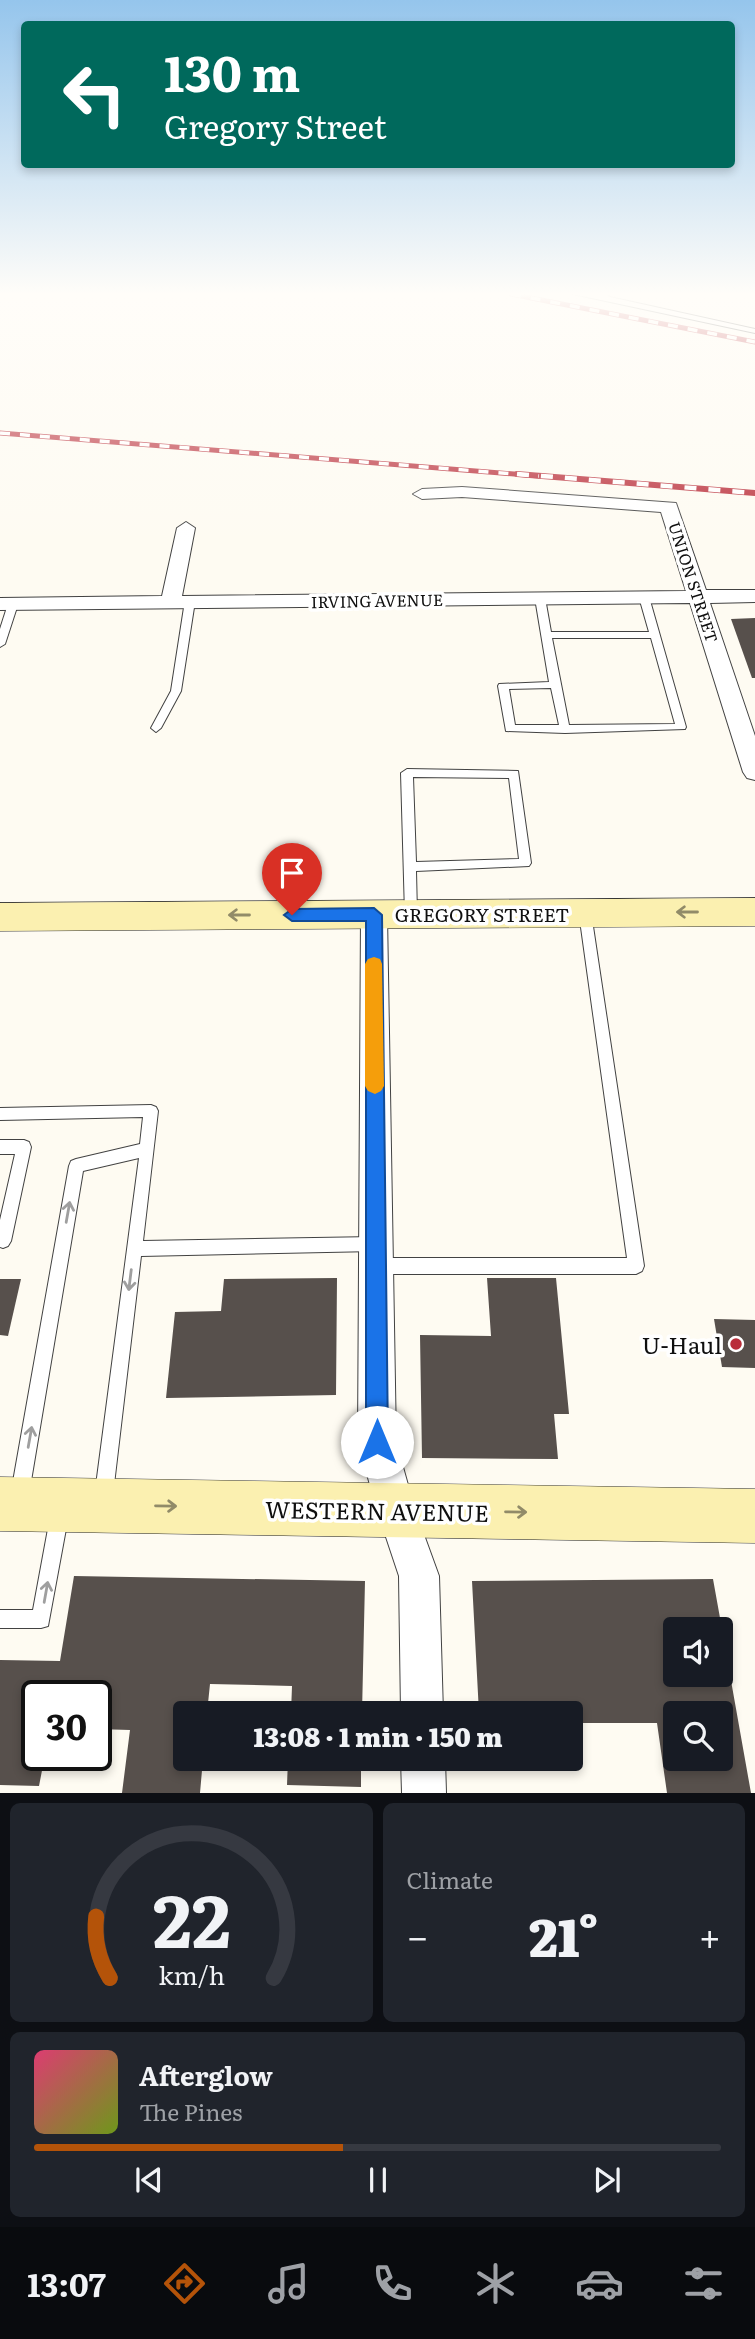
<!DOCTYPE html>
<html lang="en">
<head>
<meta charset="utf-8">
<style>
  :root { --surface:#171b24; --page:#20242c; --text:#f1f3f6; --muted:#9ea1a6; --line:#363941; --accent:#b45309 }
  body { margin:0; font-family:Literata,serif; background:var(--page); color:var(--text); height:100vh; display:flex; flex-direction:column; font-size:26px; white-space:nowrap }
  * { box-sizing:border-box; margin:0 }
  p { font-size:23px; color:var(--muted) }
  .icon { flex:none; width:38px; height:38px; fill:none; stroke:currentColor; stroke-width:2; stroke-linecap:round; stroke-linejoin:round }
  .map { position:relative; height:1793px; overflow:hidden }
  .details { display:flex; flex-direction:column; gap:10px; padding:10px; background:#0d0f14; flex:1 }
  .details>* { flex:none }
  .top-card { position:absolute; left:21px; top:21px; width:714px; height:147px; border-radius:7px; box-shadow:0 4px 10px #0003; background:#00695c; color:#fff; overflow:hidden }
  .tools { position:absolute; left:663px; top:1617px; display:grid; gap:14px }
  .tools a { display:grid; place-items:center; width:70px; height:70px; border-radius:7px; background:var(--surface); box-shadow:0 4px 10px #0003; font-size:35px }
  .speed { position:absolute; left:21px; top:1680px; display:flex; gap:14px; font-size:35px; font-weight:700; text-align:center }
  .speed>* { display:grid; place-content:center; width:91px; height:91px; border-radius:50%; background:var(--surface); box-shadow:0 4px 10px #0003; line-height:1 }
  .speed .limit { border:4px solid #111; border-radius:10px; background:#fff; color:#111 }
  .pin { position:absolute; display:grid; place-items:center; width:60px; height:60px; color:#fff; margin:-72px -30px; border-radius:50% 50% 50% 0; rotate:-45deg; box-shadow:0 0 7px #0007 }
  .pin .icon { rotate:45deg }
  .me { position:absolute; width:77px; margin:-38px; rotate:0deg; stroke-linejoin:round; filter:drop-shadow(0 0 5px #0008) }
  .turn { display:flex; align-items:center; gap:24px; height:147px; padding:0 28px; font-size:32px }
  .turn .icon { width:91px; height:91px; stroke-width:2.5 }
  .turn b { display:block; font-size:49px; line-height:60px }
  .big { font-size:52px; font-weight:800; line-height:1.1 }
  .details .tile { flex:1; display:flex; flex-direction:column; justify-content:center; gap:10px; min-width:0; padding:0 24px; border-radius:10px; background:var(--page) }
  .details .dial { align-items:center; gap:0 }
  .dial svg { height:182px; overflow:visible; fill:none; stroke:var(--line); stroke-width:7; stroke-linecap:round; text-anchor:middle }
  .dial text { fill:var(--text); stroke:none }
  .song { display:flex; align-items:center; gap:21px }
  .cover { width:84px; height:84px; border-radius:10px; background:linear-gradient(135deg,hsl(340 70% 55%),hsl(80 70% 35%)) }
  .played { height:7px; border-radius:4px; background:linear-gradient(90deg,var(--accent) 45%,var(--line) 45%) }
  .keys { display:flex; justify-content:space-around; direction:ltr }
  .heat { display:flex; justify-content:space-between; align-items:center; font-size:38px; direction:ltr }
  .details .tiles { flex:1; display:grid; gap:10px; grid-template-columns:1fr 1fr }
  .tile:last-child { grid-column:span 2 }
  .trip { position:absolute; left:173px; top:1701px; width:410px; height:70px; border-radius:7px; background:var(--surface); box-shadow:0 4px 10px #0003; font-weight:800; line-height:70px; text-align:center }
  .menu { display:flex; height:112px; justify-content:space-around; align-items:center; background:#090b0e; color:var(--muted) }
  .menu .icon { width:49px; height:49px }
  .menu .selected { color:var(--accent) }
  .menu b { font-size:32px; color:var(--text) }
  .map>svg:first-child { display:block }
  .building { fill:#57504c; fill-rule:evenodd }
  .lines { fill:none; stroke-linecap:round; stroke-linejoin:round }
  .service-casing { stroke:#424242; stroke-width:2 }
  .minor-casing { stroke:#424242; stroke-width:2 }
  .secondary-casing { stroke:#313131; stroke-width:1 }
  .service { fill:#fff; fill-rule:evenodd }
  .minor { fill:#fff; fill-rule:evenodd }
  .secondary { fill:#fbf0b0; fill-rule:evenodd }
  .rail-far1-casing { stroke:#b92d39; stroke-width:5 }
  .rail-casing { stroke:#b92d39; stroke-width:6 }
  .rail-far1 { stroke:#fff; stroke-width:3.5; stroke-dasharray:10; stroke-linecap:butt }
  .rail { stroke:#fff; stroke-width:4.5; stroke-dasharray:12; stroke-linecap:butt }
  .oneway { stroke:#918b68 }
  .oneway2 { stroke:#9f9f9f }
  .route { fill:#1a73e8; stroke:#114b97; stroke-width:2 }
  .slow { fill:#f59e0b }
  .poi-dot { fill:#b92d39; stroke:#fff; stroke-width:2.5 }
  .labels { text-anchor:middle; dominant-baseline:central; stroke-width:7; stroke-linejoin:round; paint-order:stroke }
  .far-street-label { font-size:16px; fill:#0f0f0f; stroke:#fff }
  .street-label { font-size:19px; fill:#0f0f0f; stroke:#fff }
  .near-poi-label { font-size:23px; fill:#0f0f0f; stroke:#fff; text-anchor:end }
  .near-street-label { font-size:23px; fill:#0f0f0f; stroke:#fff }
</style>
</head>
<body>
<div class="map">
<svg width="755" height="1793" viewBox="0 0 755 1793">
  <rect width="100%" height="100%" fill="#fefbf2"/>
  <!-- building -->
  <g class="building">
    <path d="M755,618v60h-3l-21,-59z"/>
    <path d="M337,1278l-1,117 -170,3 9,-86 46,-1 3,-32z"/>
    <path d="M487,1278h69l13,136h-15l4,45 -136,-1 -2,-123 71,1z"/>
    <path d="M0,1279h21l-13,57 -8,-1z"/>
    <path d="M714,1319l41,1v48l-33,-1z"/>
    <path d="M74,1576l291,5 -3,132h-71l1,-27 -82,-2 -3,29h-21v46h17l-3,34h-78l8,-63 -34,-1v-33h-59v59h8l-6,31 -39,-1v-125l60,1z"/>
    <path d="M713,1579l9,50h-46v46h54l21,118h-84l-10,-70h-87v-10h-91l-7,-132zM676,1713h45v46h-45z"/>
    <path d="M288,1759h73v28l-74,-2z"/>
  </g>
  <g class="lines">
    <defs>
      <g id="service">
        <path d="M573,294h32l5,3 145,32v4z"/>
        <path d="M644,594l5,3 37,130 -1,2 -120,4 -59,-2 -8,-45 1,-2 50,-2 -14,-84 2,-2 3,-1 5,3 6,34h98l-10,-35zM552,638h99l24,86 -106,1zM551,688l8,37h-44l-6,-36z"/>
        <path d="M190,598l5,3 -14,90 -20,37 -5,4 -5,-4 20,-37 14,-90z"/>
        <path d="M13,601l5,3 -13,40 -5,3v-18l8,-25z"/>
        <path d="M407,769l111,2 13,92 -2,3 -113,5 1,43 -2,3h-8l-2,-3 -4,-141zM413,777l96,1 10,81 -103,3z"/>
        <path d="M585,908l4,2 2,3 53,353 -2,5 -6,3h-260l-6,-3 -2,-5 2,-5 6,-3h251l-48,-345 2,-3z"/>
        <path d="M151,1105l5,2 2,4 -15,130 232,-4 5,2 3,5 -3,5 -5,2 -234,5 -28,237 -3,6 -6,3 -6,-3 -3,-6 44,-335 -56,13 -54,322 -3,6 -6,3 -6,-3 -3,-6 58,-327 2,-5 5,-2 64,-15 3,-27 -143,3v-12z"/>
        <path d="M0,1140h24l5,2 2,5 -20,94 -3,5 -5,2 -3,-1v-27l15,-66h-15z"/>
        <path d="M59,1509l6,3 3,6 -20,108 -7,2h-41v-18h33l17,-92 3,-6z"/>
      </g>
      <g id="minor">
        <path d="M462,487l214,16 30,87h49v12l-45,1 45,133v44l-8,-2 -4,-6 -53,-169 -690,7v-12l162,-2 15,-68 9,-6 9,6 -13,68 504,-5 -25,-79 -199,-15 -40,2 -9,-5 9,-5z"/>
        <path d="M374,905l9,3 4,7 9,527 19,68 24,66 4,137h-42l-2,-137 -22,-66 -19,-68 3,-527 4,-7z"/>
        <path d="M401,1759h44l1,34h-44z"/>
      </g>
      <g id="secondary">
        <path d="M755,898v28l-755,5v-28z"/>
        <path d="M0,1477l755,12v54l-755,-12z"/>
      </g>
    </defs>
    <!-- service casing -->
    <use href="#service" class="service-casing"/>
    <!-- minor casing -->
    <use href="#minor" class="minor-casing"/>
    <!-- secondary casing -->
    <use href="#secondary" class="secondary-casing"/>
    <!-- service -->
    <use href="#service" class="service"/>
    <!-- minor -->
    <use href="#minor" class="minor"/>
    <!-- secondary -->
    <use href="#secondary" class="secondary"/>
    <defs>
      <g id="rail-far1">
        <path d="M511,294l244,48"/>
        <path d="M0,433l539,43"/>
      </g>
      <path id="rail" d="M517,474l238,19"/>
    </defs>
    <!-- rail-far1 casing -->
    <use href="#rail-far1" class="rail-far1-casing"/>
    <!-- rail casing -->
    <use href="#rail" class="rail-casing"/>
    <!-- rail-far1 -->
    <use href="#rail-far1" class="rail-far1"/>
    <!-- rail -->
    <use href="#rail" class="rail"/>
  </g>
  <!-- one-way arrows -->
  <defs><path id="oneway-shaft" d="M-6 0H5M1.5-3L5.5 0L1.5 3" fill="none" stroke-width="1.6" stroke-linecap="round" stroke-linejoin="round" transform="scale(1.75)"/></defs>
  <g class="oneway">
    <use href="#oneway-shaft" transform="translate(687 912) rotate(180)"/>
    <use href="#oneway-shaft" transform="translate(239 915) rotate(180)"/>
    <use href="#oneway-shaft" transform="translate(166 1506) rotate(1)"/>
    <use href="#oneway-shaft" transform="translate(516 1512) rotate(1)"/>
  </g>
  <g class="oneway2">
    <use href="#oneway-shaft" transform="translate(68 1212) rotate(-80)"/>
    <use href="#oneway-shaft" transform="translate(130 1280) rotate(97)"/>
    <use href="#oneway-shaft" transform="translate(30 1437) rotate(-80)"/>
    <use href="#oneway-shaft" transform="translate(46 1592) rotate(-80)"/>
  </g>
  <!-- sky -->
  <linearGradient id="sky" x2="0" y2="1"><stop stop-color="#95c5ec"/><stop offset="0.54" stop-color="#fffdf9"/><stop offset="1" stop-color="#fffdf9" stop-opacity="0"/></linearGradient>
  <rect width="755" height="545" fill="url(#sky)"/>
  <!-- route -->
  <path class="route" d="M374,908l8,7 6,527 -3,8 -8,3 -8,-3 -3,-8v-521h-74l-8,-6 8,-6z"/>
  <!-- slow -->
  <path class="slow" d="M374,957l6,2 2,5 2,122 -3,5 -6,3 -7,-3 -3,-5v-122l3,-5z"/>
  <!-- markers -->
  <circle class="poi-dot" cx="736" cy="1344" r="7"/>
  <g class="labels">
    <!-- far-street labels -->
    <g class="far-street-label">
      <text transform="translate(694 582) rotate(72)">UNION STREET</text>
      <text transform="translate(377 600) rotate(-1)">IRVING AVENUE</text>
    </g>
    <!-- street labels -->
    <g class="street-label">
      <text x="482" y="914">GREGORY STREET</text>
    </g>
    <!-- near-poi labels -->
    <g class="near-poi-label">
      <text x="722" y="1344">U-Haul</text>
    </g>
    <!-- near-street labels -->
    <g class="near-street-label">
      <text transform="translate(377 1510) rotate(1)">WESTERN AVENUE</text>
    </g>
  </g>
</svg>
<div class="tools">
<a><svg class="icon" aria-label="sound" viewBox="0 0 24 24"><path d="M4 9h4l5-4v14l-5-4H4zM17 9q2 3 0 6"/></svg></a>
<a><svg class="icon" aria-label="search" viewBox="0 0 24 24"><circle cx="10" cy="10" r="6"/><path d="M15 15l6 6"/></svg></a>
</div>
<div class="speed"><div class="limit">30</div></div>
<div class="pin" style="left:292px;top:915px;background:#d93025"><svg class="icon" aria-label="arrive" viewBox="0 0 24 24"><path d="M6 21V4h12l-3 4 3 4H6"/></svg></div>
<svg class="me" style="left:377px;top:1442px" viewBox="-20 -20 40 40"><circle r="19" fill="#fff"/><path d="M0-13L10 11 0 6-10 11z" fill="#1a73e8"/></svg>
<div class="trip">13:08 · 1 min · 150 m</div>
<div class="top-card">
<div class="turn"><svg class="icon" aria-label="left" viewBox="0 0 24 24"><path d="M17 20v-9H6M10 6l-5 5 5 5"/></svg><div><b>130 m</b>Gregory Street</div></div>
</div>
</div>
<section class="details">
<div class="tiles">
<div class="tile dial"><svg viewBox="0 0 100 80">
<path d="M14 69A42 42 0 1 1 86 69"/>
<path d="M14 69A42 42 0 0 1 8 42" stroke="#b45309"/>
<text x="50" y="56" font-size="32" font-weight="700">22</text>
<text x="50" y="72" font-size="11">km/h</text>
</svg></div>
<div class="tile"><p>Climate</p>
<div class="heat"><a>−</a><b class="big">21°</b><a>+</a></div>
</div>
<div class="tile">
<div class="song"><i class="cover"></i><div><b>Afterglow</b><p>The Pines</p></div></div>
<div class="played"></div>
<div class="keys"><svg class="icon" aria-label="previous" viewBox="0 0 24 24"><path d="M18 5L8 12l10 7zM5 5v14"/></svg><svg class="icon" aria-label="pause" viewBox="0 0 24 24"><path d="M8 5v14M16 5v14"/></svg><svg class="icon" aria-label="next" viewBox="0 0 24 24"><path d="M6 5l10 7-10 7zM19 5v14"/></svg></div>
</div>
</div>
</section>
<nav class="menu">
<b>13:07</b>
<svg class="icon selected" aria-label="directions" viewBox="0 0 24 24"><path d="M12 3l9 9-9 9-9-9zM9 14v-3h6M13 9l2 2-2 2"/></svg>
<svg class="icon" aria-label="music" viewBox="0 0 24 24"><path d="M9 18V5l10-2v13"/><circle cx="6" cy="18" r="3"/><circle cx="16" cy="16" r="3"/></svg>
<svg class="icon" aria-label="phone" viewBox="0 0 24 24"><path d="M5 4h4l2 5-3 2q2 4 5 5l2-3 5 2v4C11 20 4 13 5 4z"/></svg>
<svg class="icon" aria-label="climate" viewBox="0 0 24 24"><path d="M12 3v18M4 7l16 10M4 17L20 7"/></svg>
<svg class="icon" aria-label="car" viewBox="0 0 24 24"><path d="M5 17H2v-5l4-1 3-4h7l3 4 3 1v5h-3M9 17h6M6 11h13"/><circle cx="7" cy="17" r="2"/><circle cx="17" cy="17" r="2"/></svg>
<svg class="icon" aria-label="filters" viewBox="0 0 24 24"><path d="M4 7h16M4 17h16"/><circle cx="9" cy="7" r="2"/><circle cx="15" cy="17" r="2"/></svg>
</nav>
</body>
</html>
